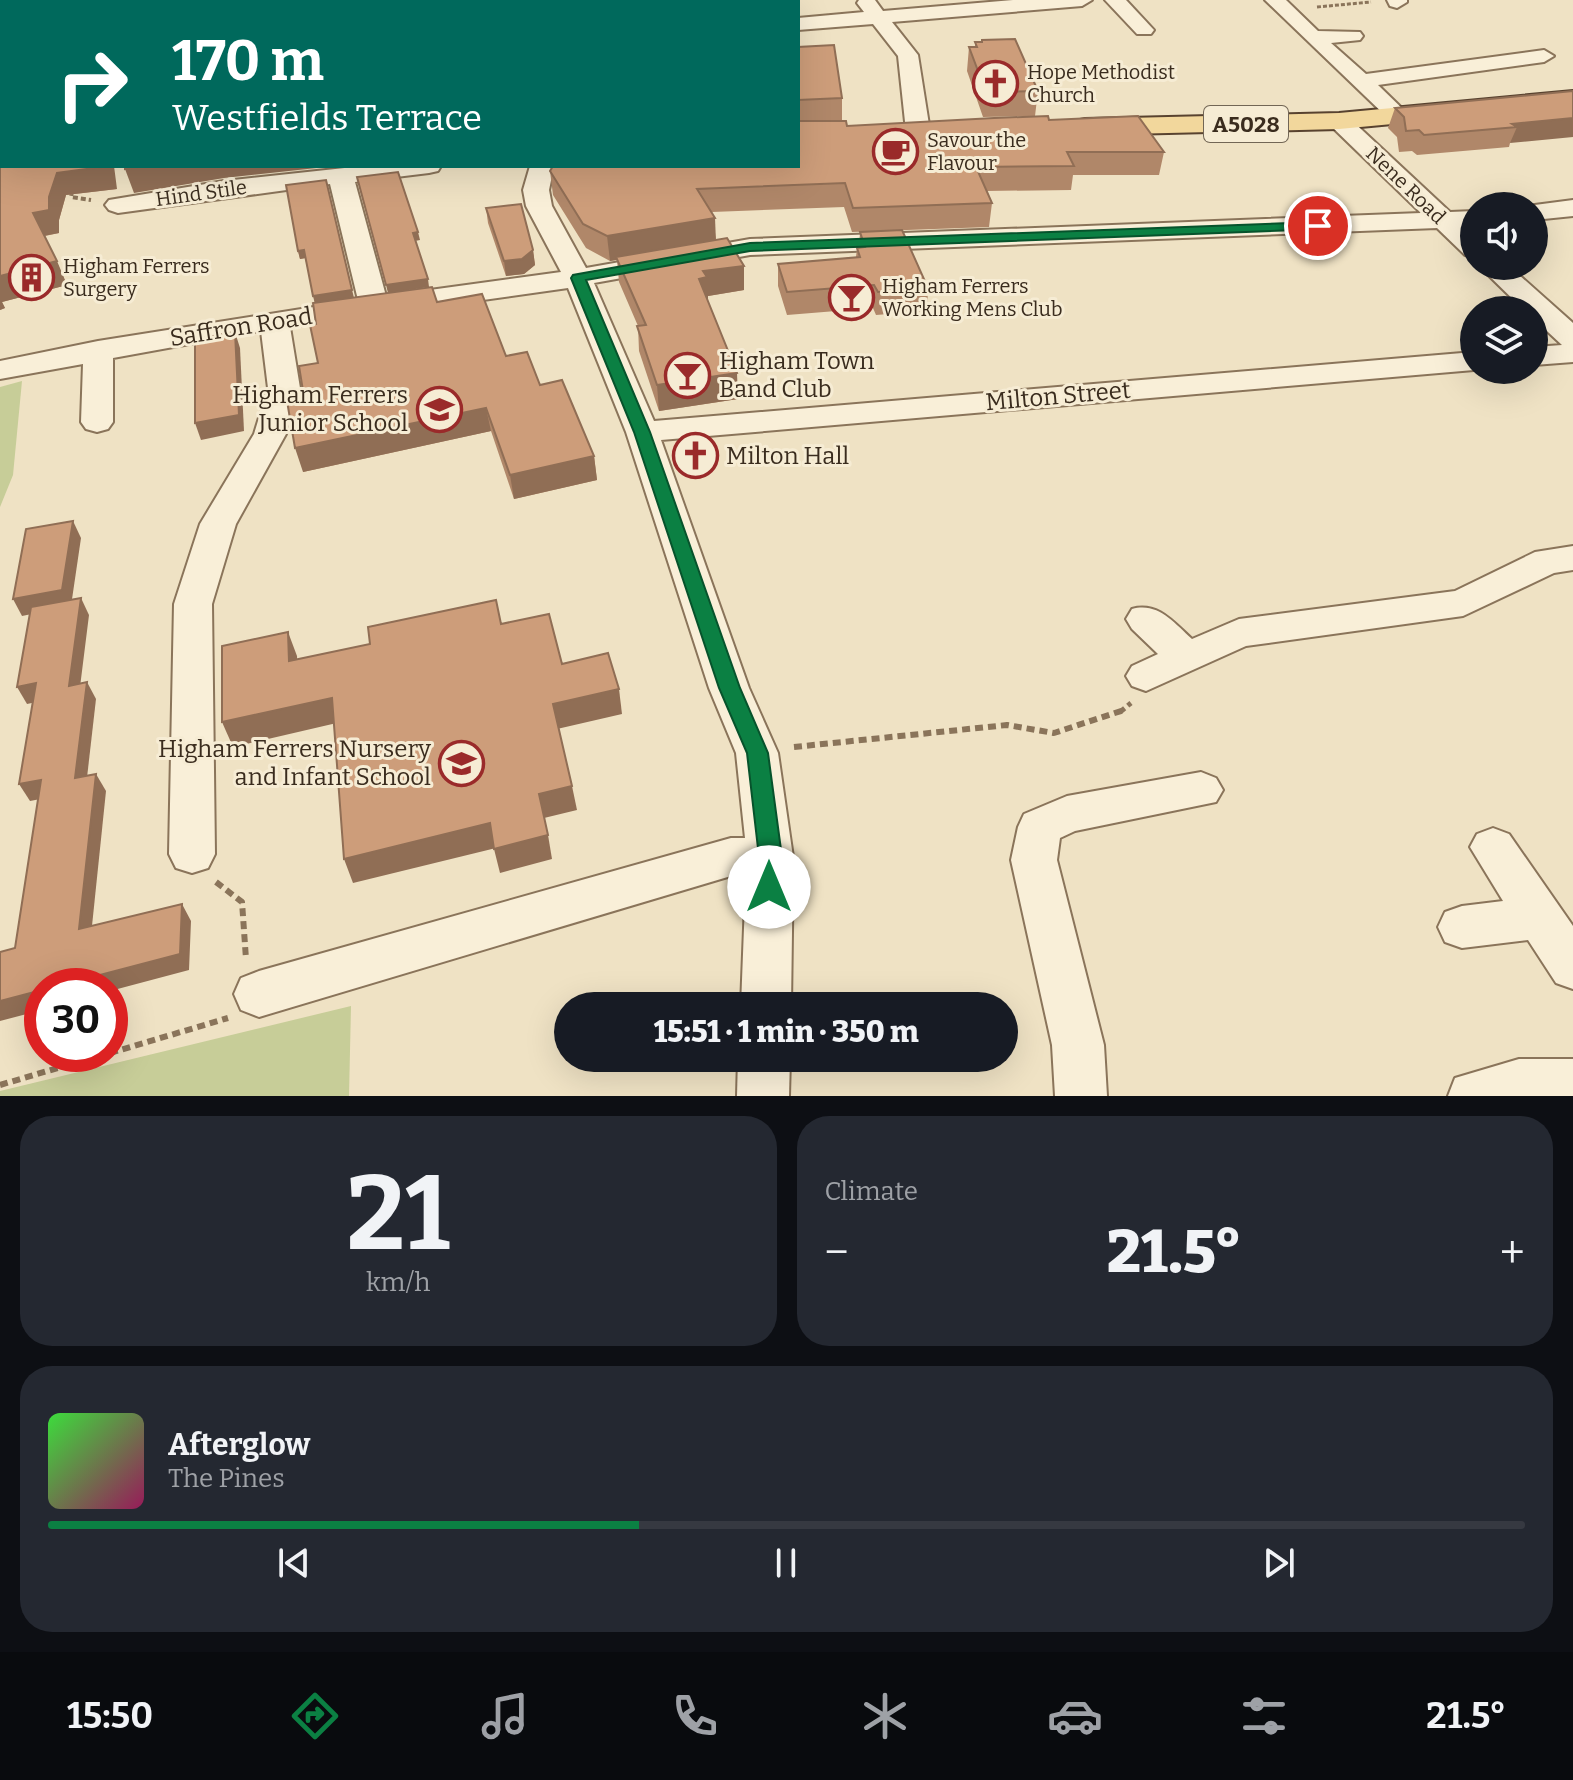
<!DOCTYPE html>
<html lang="en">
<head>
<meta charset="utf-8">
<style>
  :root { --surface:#171b24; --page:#242831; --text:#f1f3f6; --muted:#9ea1a6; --line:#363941; --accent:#0b8043 }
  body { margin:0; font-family:Bitter,serif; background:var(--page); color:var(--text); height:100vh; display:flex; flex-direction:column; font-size:30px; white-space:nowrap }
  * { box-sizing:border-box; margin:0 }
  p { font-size:26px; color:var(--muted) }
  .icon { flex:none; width:44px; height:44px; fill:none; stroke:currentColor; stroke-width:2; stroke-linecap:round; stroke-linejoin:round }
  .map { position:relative; height:1096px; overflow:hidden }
  .drawer { display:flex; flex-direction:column; gap:20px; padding:20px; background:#0d0f14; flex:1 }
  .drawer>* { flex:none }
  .guide { position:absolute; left:0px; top:0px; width:800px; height:168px; box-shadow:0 8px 32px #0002; background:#00695c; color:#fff; overflow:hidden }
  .buttons { position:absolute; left:1460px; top:192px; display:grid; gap:16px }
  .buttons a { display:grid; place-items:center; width:88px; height:88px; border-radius:50%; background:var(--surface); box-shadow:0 8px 32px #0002; font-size:40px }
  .speed { position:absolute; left:24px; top:968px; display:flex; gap:16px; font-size:40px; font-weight:700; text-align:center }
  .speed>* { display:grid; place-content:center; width:104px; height:104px; border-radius:50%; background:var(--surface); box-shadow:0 8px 32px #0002; line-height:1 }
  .speed .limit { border:12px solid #d22; background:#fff; color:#111 }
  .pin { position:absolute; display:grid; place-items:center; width:68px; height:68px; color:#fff; margin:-34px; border:4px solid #fff; border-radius:50%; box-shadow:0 2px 8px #0007 }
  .me { position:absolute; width:88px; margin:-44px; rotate:0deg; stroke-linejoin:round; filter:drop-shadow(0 0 6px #0008) }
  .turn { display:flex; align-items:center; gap:28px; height:168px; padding:0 40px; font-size:36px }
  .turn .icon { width:104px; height:104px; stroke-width:2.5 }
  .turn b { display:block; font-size:56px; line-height:68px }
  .big { font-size:60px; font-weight:800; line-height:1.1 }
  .drawer .card { flex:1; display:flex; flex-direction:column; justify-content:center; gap:12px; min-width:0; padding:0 28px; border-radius:32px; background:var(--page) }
  .drawer .dial { align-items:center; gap:0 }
  .dial b { font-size:104px; line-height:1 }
  .song { display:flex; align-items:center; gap:24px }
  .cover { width:96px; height:96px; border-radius:12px; background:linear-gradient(135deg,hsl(120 70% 55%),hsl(330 70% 35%)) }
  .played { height:8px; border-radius:4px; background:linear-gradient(90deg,var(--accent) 40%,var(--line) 40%) }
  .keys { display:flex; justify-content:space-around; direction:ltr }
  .heat { display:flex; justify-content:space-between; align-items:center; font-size:44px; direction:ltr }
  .drawer .tiles { flex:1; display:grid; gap:20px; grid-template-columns:1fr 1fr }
  .card:last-child { grid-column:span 2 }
  .trip { position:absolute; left:554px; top:992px; width:464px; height:80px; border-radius:40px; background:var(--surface); box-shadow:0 8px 32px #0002; font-weight:800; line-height:80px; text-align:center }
  .menu { display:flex; height:128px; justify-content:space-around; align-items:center; background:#090b0e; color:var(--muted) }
  .menu .icon { width:56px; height:56px }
  .menu .current { color:var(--accent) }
  .menu b { font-size:36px; color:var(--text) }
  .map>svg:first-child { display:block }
  .green { fill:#c7cd98 }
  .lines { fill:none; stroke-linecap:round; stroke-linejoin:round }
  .minor-casing { stroke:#8a745a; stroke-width:4 }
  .major-casing { stroke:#58422f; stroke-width:4 }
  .path-far3 { stroke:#8a745a; stroke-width:3; stroke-dasharray:4 2; stroke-linecap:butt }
  .path-far2 { stroke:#8a745a; stroke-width:4; stroke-dasharray:5 3; stroke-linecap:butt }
  .path-far1 { stroke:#8a745a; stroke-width:5; stroke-dasharray:6 4; stroke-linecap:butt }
  .path { stroke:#8a745a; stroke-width:6; stroke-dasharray:8 5; stroke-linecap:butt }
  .minor { fill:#f9efd8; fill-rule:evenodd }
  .major { fill:#f2d79c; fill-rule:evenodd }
  .wall { fill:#b08769 }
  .shaded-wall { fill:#906e55 }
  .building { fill:#cd9d7a; stroke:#906e55; stroke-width:2 }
  .route { fill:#0b8043; stroke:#07532c; stroke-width:2 }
  .labels { text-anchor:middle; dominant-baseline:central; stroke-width:6; stroke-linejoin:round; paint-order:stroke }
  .far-poi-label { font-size:20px; fill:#3a2c1e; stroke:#f6ecd4; text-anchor:start }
  .far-street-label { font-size:20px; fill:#3a2c1e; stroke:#f6ecd4 }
  .shield { fill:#f6ecd4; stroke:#726655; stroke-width:2 }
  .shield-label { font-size:22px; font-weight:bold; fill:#3a2c1e }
  .street-label { font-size:24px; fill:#3a2c1e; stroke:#f6ecd4 }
  .poi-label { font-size:24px; fill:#3a2c1e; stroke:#f6ecd4; text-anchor:start }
</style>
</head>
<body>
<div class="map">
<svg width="1573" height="1096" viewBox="0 0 1573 1096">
  <rect width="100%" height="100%" fill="#efe2c4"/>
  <!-- green -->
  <g class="green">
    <path d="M22,381l-9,94 -13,32v-120z"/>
    <path d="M351,1006l-2,90h-349v-5z"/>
  </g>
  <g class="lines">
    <defs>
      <g id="minor">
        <path d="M305,0h20l2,2h-20z"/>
        <path d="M471,0h22l-24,2z"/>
        <path d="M566,0h21l2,2h-21z"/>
        <path d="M746,0h20l1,2h-20z"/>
        <path d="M859,0h16l8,11 130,-11h79l-10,6 -190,16 26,33 12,76 -4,5h-16l-4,-5 -8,-75 -25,-32 -75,6v-12l66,-6 -7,-9z"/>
        <path d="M1105,0h21l28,30 -3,4h-14z"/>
        <path d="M1265,0h21l32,31 42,1 3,4 -3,4 -29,3 35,31 178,-24 10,6 -10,6 -166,23 32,31 -3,5h-16z"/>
        <path d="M1387,0h20v2l-10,6 -7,-2z"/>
        <path d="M1339,114l8,2 103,96 24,-1v16h-8l8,7v23l-9,-2 -28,-27 -687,27 -156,28 60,138 820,-69v18l-813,70 88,248 29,65 15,104 -2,149h-50l5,-130h-15l-472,141 -18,-7 -7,-16 7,-16 18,-7 472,-133h14l-9,-85 -27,-65 -83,-256 -58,-144 -278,39 10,61 -14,46 -50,90 -24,80 3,250 -7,14 -16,5 -16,-5 -7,-14 5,-250 26,-80 54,-90 14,-46 -7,-57 -148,27v64l-5,7 -11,3 -11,-3 -5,-7 2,-58 -83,15v-18l98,-20 260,-41 -28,-116 -212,29 -9,-3 -4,-5 4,-5 115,-19 139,-15h78l-3,5 -9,2 -74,9 31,114 175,-24 -35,-66 -3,-16 7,-24h24l-5,24 3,16 34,62 164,-29 671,-26 -90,-87 -3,-5 3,-5z"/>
        <path d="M1573,200v16l-39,4v-14h-7z"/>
        <path d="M1479,266h30l64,57v39l-39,3v-18l28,-2 -28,-26v-9h-10z"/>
        <path d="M1573,546v24l-19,3 -91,43 -217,30 -100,45 -14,-5 -6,-10 6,-10 26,-12 -26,-25 -6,-10 6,-10c26,-7 41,13 60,30l47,-20 216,-28 80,-39z"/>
        <path d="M1201,772l15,6 7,12 -7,12 -141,29 -15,7 -3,22 47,185 3,51h-52l-3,-51 -41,-185 7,-33 6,-13 43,-18z"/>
        <path d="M1493,828l16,6 64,92v63l-17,-6 -28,-43 -66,8 -17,-6 -7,-15 7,-15 17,-6 41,-5 -33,-54 7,-13z"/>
        <path d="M738,1058h52l-1,38h-52z"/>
        <path d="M1519,1059h54v37h-125l7,-18z"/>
      </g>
      <path id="major" d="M1573,91v16l-234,22 -254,6 -10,-2 -4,-6 4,-6 10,-2 254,-6z"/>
    </defs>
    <!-- minor casing -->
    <use href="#minor" class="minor-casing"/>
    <!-- major casing -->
    <use href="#major" class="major-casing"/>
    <!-- path-far3 -->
    <path class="path-far3" d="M1317,7l54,-5"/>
    <!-- path-far2 -->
    <path class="path-far2" d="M72,191l-1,6 20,3"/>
    <!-- path-far1 -->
    <path class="path-far1" d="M1120,712l11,-9"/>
    <!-- path -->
    <g class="path">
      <path d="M794,747l213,-22 47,8 70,-23"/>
      <path d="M216,882l26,20 4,57"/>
      <path d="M110,1053l118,-35"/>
      <path d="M0,1085l105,-31"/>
    </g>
    <!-- minor -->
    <use href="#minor" class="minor"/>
    <!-- major -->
    <use href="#major" class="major"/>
  </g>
  <!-- wall -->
  <g class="wall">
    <path d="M0,0l2,2v44l-2,-2z"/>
    <path d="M982,40l56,51 -3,25 -52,1 -16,-46 2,-24h6v-5h6z"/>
    <path d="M798,47l44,51v22l-33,1 38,5 202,-6 115,32 -5,23h-86l-2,15 -85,1 6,12 -3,24 -137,5 -8,-25 -132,5 4,28 28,50 -36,6v6l30,97 -79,12 -20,-60 -1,-25 -19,-44 -2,-22 -7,1 -24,-13 -33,-53 -3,-24 248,-5z"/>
    <path d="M1573,91l-63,52 -1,4 -92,8 -5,-4 -13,1 -2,-15 -9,-9 7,-20z"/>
    <path d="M0,120h2v46l115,23 -51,6 -7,25v13l-14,3 22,49 -65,17 3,6 -5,2z"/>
    <path d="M486,208l47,42 2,15 -11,9 -18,2 -18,-53z"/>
    <path d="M860,232l68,56 -1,23 -51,4 -3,-7 -86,7 -9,-29v-22l78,-7 1,-9 2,-1z"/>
    <path d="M298,251l56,47 83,4 103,83 54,71 3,24 -83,19 -23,-68 -188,41 1,-75 14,-34 -3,-60 -10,-45 -5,1z"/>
  </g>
  <!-- shaded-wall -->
  <g class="shaded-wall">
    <path d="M1573,118v19l-63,6 7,-16 -5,-3z"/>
    <path d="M109,166h5l3,23 -51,6 -7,25v13l-16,3 -10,-23 24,-40z"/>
    <path d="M143,166h192l-111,12 -90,15 -9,-24z"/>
    <path d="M326,180l28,118 -39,6 -2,-8z"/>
    <path d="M715,218l1,24 -106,19 -3,-25z"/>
    <path d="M418,232l2,8 -5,1 -2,-8z"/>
    <path d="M304,250l2,8 -6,1 -2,-8z"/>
    <path d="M533,250l2,15 -11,9 -18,2 -2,-15z"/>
    <path d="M57,261l10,24 -65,17 3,6 -5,2v-34z"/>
    <path d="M744,266v24l-36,6v6l-9,-23 4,-8z"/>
    <path d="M428,279l1,8 -41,6 -2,-8z"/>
    <path d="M235,332l5,16 4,83 -43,9 -6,-17z"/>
    <path d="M737,373l1,26 -79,12 -2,-26z"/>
    <path d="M486,408l5,23 -188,41 -8,-24z"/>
    <path d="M594,456l3,24 -83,19 -4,-24z"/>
    <path d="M73,521l8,17 -10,68 -49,10 -9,-17z"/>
    <path d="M81,598l8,17 -11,88 -9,-17z"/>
    <path d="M288,632l9,24 1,30 -9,-25z"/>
    <path d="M87,682l9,17 -11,96 -10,-17z"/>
    <path d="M36,683l10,17 -19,4 -10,-17z"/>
    <path d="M619,689l3,25 -65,15 -4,-25z"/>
    <path d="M332,698l9,24 -108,25 -11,-25z"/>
    <path d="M96,774l10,17 -16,154 -11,-16z"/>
    <path d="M41,780l10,17 -21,4 -11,-17z"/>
    <path d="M572,786l5,24 -33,8 -5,-24z"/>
    <path d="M490,823l6,25 -143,35 -9,-24z"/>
    <path d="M548,835l4,24 -52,14 -6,-24z"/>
    <path d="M182,904l9,17 -2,49 -79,21v-5h-52z"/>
    <path d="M42,990v20l-42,11v-20z"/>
  </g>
  <!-- building -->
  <g class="building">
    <path d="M0,0h38l1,2h-37v30l-2,-1z"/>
    <path d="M1015,39l23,52 -52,1 -17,-45h8l-2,-5h7v-2z"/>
    <path d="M834,45l8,53 -44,2v-53z"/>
    <path d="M1573,91v27l-61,6 5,3 -93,8 -5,-5 -13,1 -2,-14 -9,-9z"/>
    <path d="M1048,116l1,4 89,-4 26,36h-97l7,14 -98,1 16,36 -139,5 -8,-25 -148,6 18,29 -108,18 -24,-12 -33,-53 3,-5h245v-45h48l1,5 147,-8z"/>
    <rect x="0" y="120" width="2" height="22"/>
    <path d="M0,163h2v3h107l-52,7 -8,24v13l-16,3 24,48 -57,15z"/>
    <path d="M125,166h18l-18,3z"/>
    <path d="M398,172l20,60 -5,1 15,46 -42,6 -29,-108z"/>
    <path d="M326,180l26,110 -39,6 -9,-46 -6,1 -12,-66z"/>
    <path d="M521,204l12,46 -11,9 -18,2 -18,-53z"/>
    <path d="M902,230l26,58 -50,4 -4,-7 -87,7 -9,-28 82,-7 -3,-9 8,-1 -5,-15z"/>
    <path d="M727,238l17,28 -41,5 4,6 -8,2 38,94 -80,12 -20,-59 9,-1 -30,-68z"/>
    <path d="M432,287l5,15 45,-8 24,62 21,-4 13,33 22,-5 32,76 -84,19 -24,-67 -191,40 -8,-47 17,-4 -5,-31 19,-3 -8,-38 6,-1 -3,-21z"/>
    <path d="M235,332l4,83 -44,8v-84z"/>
    <path d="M73,521l-11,69 -49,9 13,-70z"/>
    <path d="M81,598l-12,88 18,-4 -12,96 21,-4 -17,155 103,-25 -2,50 -122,32h-16v4l-42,11v-49l15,-4 26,-168 -22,4 17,-101 -19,4 14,-80z"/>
    <path d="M496,600l5,24 48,-10 13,50 46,-11 11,36 -66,15 19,82 -33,8 9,41 -54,14 -4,-26 -146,36 -12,-161 -110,24v-76l66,-14 1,29 81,-17 -2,-17z"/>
  </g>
  <!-- route -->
  <path class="route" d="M1318,222l5,2v5l-573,22 -164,29 64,152 90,256 28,65 14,104 -1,30 -3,7 -9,3 -8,-3 -3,-7 1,-30 -12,-104 -28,-65 -85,-256 -63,-154 2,-3 177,-32z"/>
  <!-- icons -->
  <defs>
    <symbol id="church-ring" viewBox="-11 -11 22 22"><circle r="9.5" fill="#f6ecd4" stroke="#9a2a2a" stroke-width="1.5"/><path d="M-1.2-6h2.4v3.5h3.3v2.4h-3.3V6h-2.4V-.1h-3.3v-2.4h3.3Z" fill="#9a2a2a"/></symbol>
    <symbol id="cafe-ring" viewBox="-11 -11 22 22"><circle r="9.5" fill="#f6ecd4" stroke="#9a2a2a" stroke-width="1.5"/><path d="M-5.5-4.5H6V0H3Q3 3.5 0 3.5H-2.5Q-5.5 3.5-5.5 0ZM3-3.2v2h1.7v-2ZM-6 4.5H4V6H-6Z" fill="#9a2a2a"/></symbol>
    <symbol id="building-ring" viewBox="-11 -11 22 22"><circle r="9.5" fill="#f6ecd4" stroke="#9a2a2a" stroke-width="1.5"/><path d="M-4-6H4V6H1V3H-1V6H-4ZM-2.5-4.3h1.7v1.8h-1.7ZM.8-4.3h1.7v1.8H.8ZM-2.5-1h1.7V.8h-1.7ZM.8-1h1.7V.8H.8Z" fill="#9a2a2a"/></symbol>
    <symbol id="bar-ring" viewBox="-11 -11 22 22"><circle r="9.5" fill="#f6ecd4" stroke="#9a2a2a" stroke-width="1.5"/><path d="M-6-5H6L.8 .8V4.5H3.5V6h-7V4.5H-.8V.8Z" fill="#9a2a2a"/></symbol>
    <symbol id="school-ring" viewBox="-11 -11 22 22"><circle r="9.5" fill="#f6ecd4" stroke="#9a2a2a" stroke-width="1.5"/><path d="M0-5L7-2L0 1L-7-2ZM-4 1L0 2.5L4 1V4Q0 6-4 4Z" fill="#9a2a2a"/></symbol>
  </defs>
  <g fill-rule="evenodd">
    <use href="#church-ring" x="970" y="58" width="51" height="51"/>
    <use href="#cafe-ring" x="870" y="126" width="51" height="51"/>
    <use href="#building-ring" x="6" y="252" width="51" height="51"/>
    <use href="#bar-ring" x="826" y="272" width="51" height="51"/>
    <use href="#bar-ring" x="662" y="350" width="51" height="51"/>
    <use href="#school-ring" x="414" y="384" width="51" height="51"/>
    <use href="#church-ring" x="670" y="430" width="51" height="51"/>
    <use href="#school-ring" x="436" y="738" width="51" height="51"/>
  </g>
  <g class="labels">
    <!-- far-poi labels -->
    <g class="far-poi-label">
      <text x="1027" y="72">Hope Methodist<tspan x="1027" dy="23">Church</tspan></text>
      <text x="927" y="140">Savour the<tspan x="927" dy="23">Flavour</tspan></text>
      <text x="63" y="266">Higham Ferrers<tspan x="63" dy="23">Surgery</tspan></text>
      <text x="882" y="286">Higham Ferrers<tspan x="882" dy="23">Working Mens Club</tspan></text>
    </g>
    <!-- far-street labels -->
    <g class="far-street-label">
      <text transform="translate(1406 185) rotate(44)">Nene Road</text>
      <text transform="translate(201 193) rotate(-8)">Hind Stile</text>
    </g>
    <!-- shield labels -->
    <rect class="shield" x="1204" y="106" width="84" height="36" rx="6"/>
    <g class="shield-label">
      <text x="1246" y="124">A5028</text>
    </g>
    <!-- street labels -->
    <g class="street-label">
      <text transform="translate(241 327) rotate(-9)">Saffron Road</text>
      <text transform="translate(1058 396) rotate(-5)">Milton Street</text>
    </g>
    <!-- poi labels -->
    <g class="poi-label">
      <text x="719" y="361">Higham Town<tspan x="719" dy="28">Band Club</tspan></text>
      <text x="408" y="395" text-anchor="end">Higham Ferrers<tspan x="408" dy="28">Junior School</tspan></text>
      <text x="726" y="456">Milton Hall</text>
      <text x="431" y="749" text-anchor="end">Higham Ferrers Nursery<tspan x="431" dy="28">and Infant School</tspan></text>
    </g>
  </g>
</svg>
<div class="buttons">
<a><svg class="icon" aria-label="sound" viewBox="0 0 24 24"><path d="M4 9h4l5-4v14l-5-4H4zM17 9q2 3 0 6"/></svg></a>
<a><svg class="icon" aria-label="layers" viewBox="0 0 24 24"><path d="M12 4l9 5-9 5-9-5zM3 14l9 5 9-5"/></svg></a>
</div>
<div class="speed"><div class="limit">30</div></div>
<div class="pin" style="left:1318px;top:226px;background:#d93025"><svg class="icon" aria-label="arrive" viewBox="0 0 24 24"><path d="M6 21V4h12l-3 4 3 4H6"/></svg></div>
<svg class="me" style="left:769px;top:887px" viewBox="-20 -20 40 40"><circle r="19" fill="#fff"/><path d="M0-13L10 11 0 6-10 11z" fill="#0b8043"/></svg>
<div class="trip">15:51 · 1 min · 350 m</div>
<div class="guide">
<div class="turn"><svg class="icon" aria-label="right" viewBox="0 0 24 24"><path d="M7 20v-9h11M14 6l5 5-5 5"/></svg><div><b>170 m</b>Westfields Terrace</div></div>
</div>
</div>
<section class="drawer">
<div class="tiles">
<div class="card dial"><b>21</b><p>km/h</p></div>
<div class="card"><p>Climate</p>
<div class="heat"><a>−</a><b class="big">21.5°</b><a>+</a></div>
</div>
<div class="card">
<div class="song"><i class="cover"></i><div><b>Afterglow</b><p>The Pines</p></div></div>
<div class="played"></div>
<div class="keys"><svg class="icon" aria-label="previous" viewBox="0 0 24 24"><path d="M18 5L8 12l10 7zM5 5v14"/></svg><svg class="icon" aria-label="pause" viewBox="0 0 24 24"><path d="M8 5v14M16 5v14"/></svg><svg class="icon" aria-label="next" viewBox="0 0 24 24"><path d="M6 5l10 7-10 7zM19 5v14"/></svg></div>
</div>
</div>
</section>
<nav class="menu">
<b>15:50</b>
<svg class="icon current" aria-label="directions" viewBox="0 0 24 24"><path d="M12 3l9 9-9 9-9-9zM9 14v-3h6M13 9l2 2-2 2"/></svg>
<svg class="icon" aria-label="music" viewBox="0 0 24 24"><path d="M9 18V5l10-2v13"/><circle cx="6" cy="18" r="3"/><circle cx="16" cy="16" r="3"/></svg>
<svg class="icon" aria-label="phone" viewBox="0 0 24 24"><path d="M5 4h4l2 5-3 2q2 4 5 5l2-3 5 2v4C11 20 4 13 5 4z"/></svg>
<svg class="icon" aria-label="climate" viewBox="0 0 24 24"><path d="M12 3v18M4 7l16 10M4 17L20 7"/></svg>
<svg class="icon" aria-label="car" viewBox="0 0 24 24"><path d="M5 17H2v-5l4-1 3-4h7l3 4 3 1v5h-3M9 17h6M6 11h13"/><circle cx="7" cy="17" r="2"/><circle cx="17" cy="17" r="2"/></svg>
<svg class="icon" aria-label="filters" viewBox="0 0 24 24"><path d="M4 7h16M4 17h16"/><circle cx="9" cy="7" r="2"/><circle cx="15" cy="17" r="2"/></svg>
<b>21.5°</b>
</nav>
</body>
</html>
